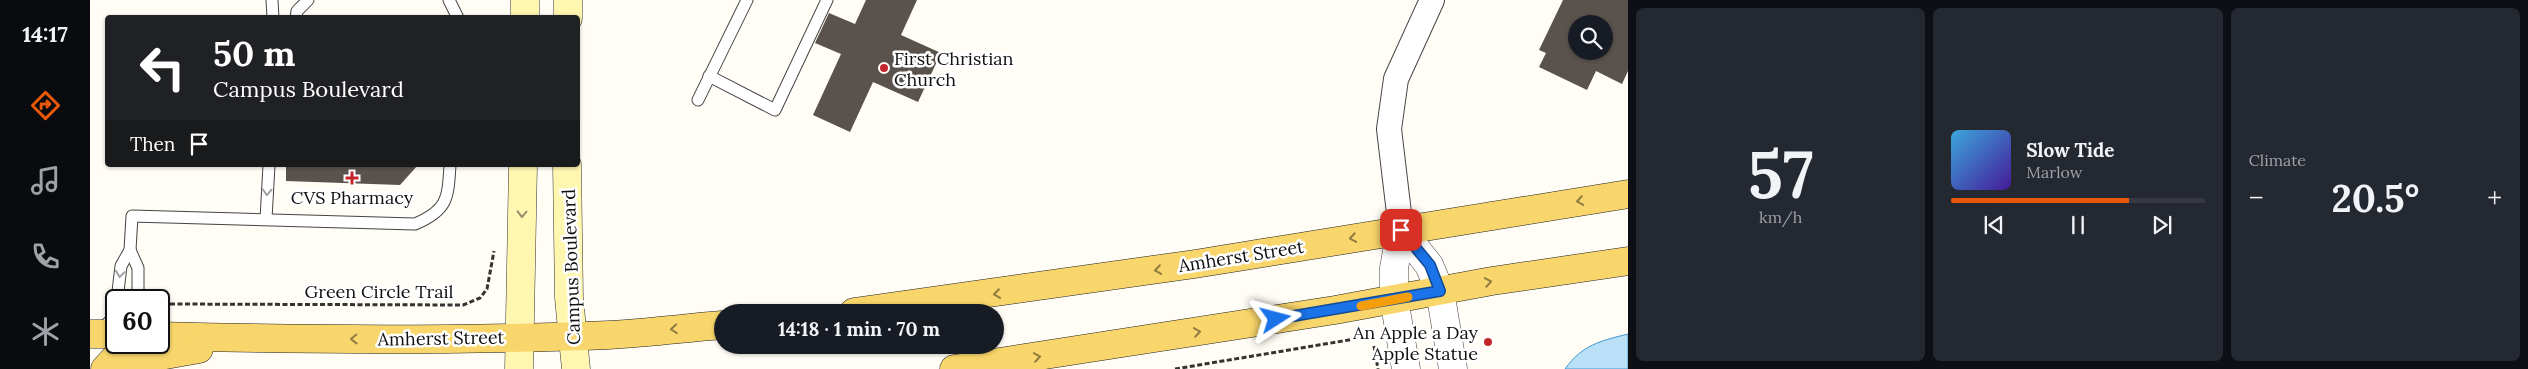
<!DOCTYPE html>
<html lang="en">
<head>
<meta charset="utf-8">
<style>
  :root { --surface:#171b24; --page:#242831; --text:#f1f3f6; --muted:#9ea1a6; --line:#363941; --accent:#ea580c }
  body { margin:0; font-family:Lora,serif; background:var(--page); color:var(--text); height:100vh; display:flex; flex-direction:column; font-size:19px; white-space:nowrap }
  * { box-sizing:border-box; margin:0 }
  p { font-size:16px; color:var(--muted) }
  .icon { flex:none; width:28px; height:28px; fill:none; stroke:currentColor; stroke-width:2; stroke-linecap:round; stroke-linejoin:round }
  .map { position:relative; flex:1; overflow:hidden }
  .details { display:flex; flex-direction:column; gap:8px; padding:8px; background:#0d0f14; width:900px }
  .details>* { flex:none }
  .top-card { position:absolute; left:15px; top:15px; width:475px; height:152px; border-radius:5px; box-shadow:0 1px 4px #0004; background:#202124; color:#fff; overflow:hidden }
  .controls { position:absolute; left:1478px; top:15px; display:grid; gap:10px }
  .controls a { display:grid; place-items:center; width:45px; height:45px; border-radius:50%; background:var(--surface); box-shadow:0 1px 4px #0004; font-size:25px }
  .speed { position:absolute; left:15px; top:289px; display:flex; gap:10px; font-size:25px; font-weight:700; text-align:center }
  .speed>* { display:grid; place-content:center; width:65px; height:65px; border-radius:50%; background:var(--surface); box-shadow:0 1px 4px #0004; line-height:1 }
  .speed .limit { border:2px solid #111; border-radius:8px; background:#fff; color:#111 }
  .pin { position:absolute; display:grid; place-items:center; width:42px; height:42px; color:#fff; margin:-21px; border-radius:10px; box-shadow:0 2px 8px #0006 }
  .me { position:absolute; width:55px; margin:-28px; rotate:81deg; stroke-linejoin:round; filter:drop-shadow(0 0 4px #0008) }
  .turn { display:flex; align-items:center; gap:18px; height:105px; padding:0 25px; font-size:22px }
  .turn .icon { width:65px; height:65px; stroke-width:2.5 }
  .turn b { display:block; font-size:35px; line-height:42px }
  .then { display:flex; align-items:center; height:48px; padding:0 25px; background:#0003; gap:10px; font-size:19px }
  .big { font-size:38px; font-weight:700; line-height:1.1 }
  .details .tile { flex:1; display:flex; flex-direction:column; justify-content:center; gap:8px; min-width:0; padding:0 18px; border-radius:8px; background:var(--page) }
  .details .dial { align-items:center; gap:0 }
  .dial b { font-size:65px; line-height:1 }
  .song { display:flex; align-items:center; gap:15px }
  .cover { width:60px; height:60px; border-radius:8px; background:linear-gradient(135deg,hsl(200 70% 55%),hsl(260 70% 35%)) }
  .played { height:5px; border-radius:2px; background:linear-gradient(90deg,var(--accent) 70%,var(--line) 70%) }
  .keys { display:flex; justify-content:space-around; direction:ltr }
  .heat { display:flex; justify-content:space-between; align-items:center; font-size:28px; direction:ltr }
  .details .tiles { flex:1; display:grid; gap:8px; grid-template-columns:repeat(3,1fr) }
  .trip { position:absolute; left:624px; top:304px; width:290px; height:50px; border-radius:25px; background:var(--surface); box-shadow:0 1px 4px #0004; font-weight:700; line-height:50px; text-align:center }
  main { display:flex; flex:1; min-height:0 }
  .tab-bar { display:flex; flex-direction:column; width:90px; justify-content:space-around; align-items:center; background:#090b0e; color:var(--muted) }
  .tab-bar .icon { width:35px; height:35px }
  .tab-bar .on { color:var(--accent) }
  .tab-bar b { font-size:22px; color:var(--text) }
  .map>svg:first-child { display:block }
  .water { fill:#b9e0f7; stroke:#3f96cf }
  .building { fill:#5a524d; fill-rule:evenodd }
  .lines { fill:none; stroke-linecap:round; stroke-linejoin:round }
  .service-casing { stroke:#444; stroke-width:13 }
  .minor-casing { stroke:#444; stroke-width:26 }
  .tertiary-casing { stroke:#444; stroke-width:29 }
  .secondary-casing { stroke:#333; stroke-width:29 }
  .primary-casing { stroke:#222; stroke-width:29 }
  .path { stroke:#333; stroke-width:3; stroke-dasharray:5 2.5; stroke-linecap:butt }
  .service { stroke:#fff; stroke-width:11 }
  .minor { stroke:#fff; stroke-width:24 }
  .tertiary { stroke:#fff; stroke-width:28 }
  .secondary { stroke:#fff6b0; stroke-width:28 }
  .primary { stroke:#f9d66b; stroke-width:28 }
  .oneway { stroke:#a0a0a0 }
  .oneway2 { stroke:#917d42 }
  .oneway3 { stroke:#948f68 }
  .route-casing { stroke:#114b97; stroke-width:12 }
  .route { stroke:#1a73e8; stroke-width:9 }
  .slow { stroke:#f59e0b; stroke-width:9 }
  .poi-dot { fill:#c4262e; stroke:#fff; stroke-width:2 }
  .labels { text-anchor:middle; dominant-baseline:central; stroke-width:5; stroke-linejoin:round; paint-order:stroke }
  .poi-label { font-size:18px; fill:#111; stroke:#fff; text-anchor:start }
  .street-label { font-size:18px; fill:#111; stroke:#fff }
</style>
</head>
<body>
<main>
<nav class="tab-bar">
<b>14:17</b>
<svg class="icon on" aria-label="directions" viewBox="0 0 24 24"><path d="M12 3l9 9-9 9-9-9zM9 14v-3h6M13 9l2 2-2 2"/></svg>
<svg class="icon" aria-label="music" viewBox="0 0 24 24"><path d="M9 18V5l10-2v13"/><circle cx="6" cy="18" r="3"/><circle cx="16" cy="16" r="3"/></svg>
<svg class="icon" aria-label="phone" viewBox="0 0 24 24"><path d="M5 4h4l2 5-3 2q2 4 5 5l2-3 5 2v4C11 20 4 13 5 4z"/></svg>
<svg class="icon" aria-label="climate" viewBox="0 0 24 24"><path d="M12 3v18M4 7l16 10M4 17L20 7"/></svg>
</nav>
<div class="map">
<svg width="1538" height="369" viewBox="0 0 1538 369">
  <rect width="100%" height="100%" fill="#fffdf5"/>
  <!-- water -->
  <path class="water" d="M1538,334v35h-63c17,-24 35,-28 63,-35z"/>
  <!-- building -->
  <g class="building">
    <path d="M776,0h51l-16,35 40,18 -23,49 -45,-20 -23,50 -37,-17 28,-61 -26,-11 14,-30 26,11z"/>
    <path d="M1473,0h65v71l-6,13 -26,-13 -9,19 -48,-23 7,-14 -7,-3zM1486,24h28v27h-28z"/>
    <path d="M196,165h132l-18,20 -114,-4z"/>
  </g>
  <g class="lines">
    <defs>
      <g id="service">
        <path d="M182,0l1,18"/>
        <path d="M359,0l9,18"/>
        <path d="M206,18l1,-7 11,-11"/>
        <path d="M619,76l66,34 52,-110"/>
        <path d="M608,100l49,-100"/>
        <path d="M176,219l3,-54"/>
        <path d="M40,250l8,18v32"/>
        <path d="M27,300l4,-34 9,-16 2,-34 283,8c33,-14 33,-26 35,-59"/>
        <path d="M9,331l12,-11 5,-16"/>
      </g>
      <path id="minor" d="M1311,230l-12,-101 7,-50 36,-79"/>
      <g id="tertiary">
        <path d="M1311,230l28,35 11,26 13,78"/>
        <path d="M1311,230l-7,38v31l12,70"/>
      </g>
      <g id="secondary">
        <path d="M435,18v-18"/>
        <path d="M478,18v-18"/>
        <path d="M477,165l2,133 7,71"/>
        <path d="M429,369l4,-204"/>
      </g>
      <g id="primary">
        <path d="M764,312l341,-48 433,-70"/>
        <path d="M0,334h26"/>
        <path d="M69,336c150,4 300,5 450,-1 38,-2 76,-7 113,-10"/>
        <path d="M15,369l25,-27"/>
        <path d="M48,369l10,-10 6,-2 45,-8"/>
        <path d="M864,369l381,-59 157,-29 136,-20"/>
      </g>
    </defs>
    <!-- service casing -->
    <use href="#service" class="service-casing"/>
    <!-- minor casing -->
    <use href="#minor" class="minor-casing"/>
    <!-- tertiary casing -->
    <use href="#tertiary" class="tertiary-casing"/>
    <!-- secondary casing -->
    <use href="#secondary" class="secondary-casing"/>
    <!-- primary casing -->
    <use href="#primary" class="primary-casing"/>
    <!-- path -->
    <g class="path">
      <path d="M80,304l293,1 17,-7 7,-9 7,-38"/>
      <path d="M1284,346l4,23"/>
      <path d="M1085,369l198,-33v4"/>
    </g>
    <!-- service -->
    <use href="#service" class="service"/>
    <!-- minor -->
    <use href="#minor" class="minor"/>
    <!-- tertiary -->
    <use href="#tertiary" class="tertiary"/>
    <!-- secondary -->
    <use href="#secondary" class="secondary"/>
    <!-- primary -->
    <use href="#primary" class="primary"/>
  </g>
  <!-- one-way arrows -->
  <defs><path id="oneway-chevron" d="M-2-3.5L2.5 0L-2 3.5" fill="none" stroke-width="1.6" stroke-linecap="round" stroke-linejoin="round" transform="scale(1.25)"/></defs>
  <g class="oneway">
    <use href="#oneway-chevron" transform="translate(177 192) rotate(93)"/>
    <use href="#oneway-chevron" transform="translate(30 274) rotate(98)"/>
  </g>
  <g class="oneway2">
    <use href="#oneway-chevron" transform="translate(1490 201) rotate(171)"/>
    <use href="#oneway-chevron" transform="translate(1263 238) rotate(170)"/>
    <use href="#oneway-chevron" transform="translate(1068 270) rotate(172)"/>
    <use href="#oneway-chevron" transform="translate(1398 282) rotate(-10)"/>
    <use href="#oneway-chevron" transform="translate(907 294) rotate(172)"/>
    <use href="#oneway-chevron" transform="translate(584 329) rotate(175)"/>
    <use href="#oneway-chevron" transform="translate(1107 332) rotate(-9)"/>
    <use href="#oneway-chevron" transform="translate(264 339) rotate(179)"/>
    <use href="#oneway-chevron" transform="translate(947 357) rotate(-8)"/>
  </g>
  <use class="oneway3" href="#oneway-chevron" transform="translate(432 214) rotate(91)"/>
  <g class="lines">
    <defs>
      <path id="route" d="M1186,319l164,-28 -10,-26 -29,-35"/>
    </defs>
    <!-- route casing -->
    <use href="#route" class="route-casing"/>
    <!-- route -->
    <use href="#route" class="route"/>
    <!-- slow -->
    <path class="slow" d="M1271,306l47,-9"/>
  </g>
  <!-- markers -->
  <g class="poi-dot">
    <circle cx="794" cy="68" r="5"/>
    <path d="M259.5 170.5h5v5h5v5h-5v5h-5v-5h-5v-5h5z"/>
    <circle cx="1398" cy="342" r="5"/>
  </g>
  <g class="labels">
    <!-- poi labels -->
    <g class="poi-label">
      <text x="804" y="58">First Christian<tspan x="804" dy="21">Church</tspan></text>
      <text x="262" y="197" text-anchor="middle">CVS Pharmacy</text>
      <text x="1388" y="332" text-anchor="end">An Apple a Day<tspan x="1388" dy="21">Apple Statue</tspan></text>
    </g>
    <!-- street labels -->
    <g class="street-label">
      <text transform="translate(1151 256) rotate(-9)">Amherst Street</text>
      <text transform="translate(481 267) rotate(-92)">Campus Boulevard</text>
      <text x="289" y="291">Green Circle Trail</text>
      <text transform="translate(351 338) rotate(-1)">Amherst Street</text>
    </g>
  </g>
</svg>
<div class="controls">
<a><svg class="icon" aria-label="search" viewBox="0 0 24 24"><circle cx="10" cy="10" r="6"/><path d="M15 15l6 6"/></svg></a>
</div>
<div class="speed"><div class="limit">60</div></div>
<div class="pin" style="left:1311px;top:230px;background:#d93025"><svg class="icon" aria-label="arrive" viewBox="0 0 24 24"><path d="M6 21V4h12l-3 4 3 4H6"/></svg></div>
<svg class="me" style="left:1186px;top:319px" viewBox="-20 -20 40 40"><path d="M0-17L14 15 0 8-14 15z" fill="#1a73e8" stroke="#fff" stroke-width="4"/></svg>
<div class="trip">14:18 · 1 min · 70 m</div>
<div class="top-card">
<div class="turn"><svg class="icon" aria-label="left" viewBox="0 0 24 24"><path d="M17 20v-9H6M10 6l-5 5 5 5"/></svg><div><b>50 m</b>Campus Boulevard</div></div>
<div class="then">Then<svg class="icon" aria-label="arrive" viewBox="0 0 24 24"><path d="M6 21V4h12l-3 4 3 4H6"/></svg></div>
</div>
</div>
<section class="details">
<div class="tiles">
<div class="tile dial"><b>57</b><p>km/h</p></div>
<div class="tile">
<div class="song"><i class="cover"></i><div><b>Slow Tide</b><p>Marlow</p></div></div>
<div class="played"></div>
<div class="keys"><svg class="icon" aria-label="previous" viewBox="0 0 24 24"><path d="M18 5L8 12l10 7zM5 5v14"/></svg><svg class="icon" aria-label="pause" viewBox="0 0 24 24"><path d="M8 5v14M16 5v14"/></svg><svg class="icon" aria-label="next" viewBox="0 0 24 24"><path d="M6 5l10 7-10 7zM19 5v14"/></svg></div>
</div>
<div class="tile"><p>Climate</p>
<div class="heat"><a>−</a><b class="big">20.5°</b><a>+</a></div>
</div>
</div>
</section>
</main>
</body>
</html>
